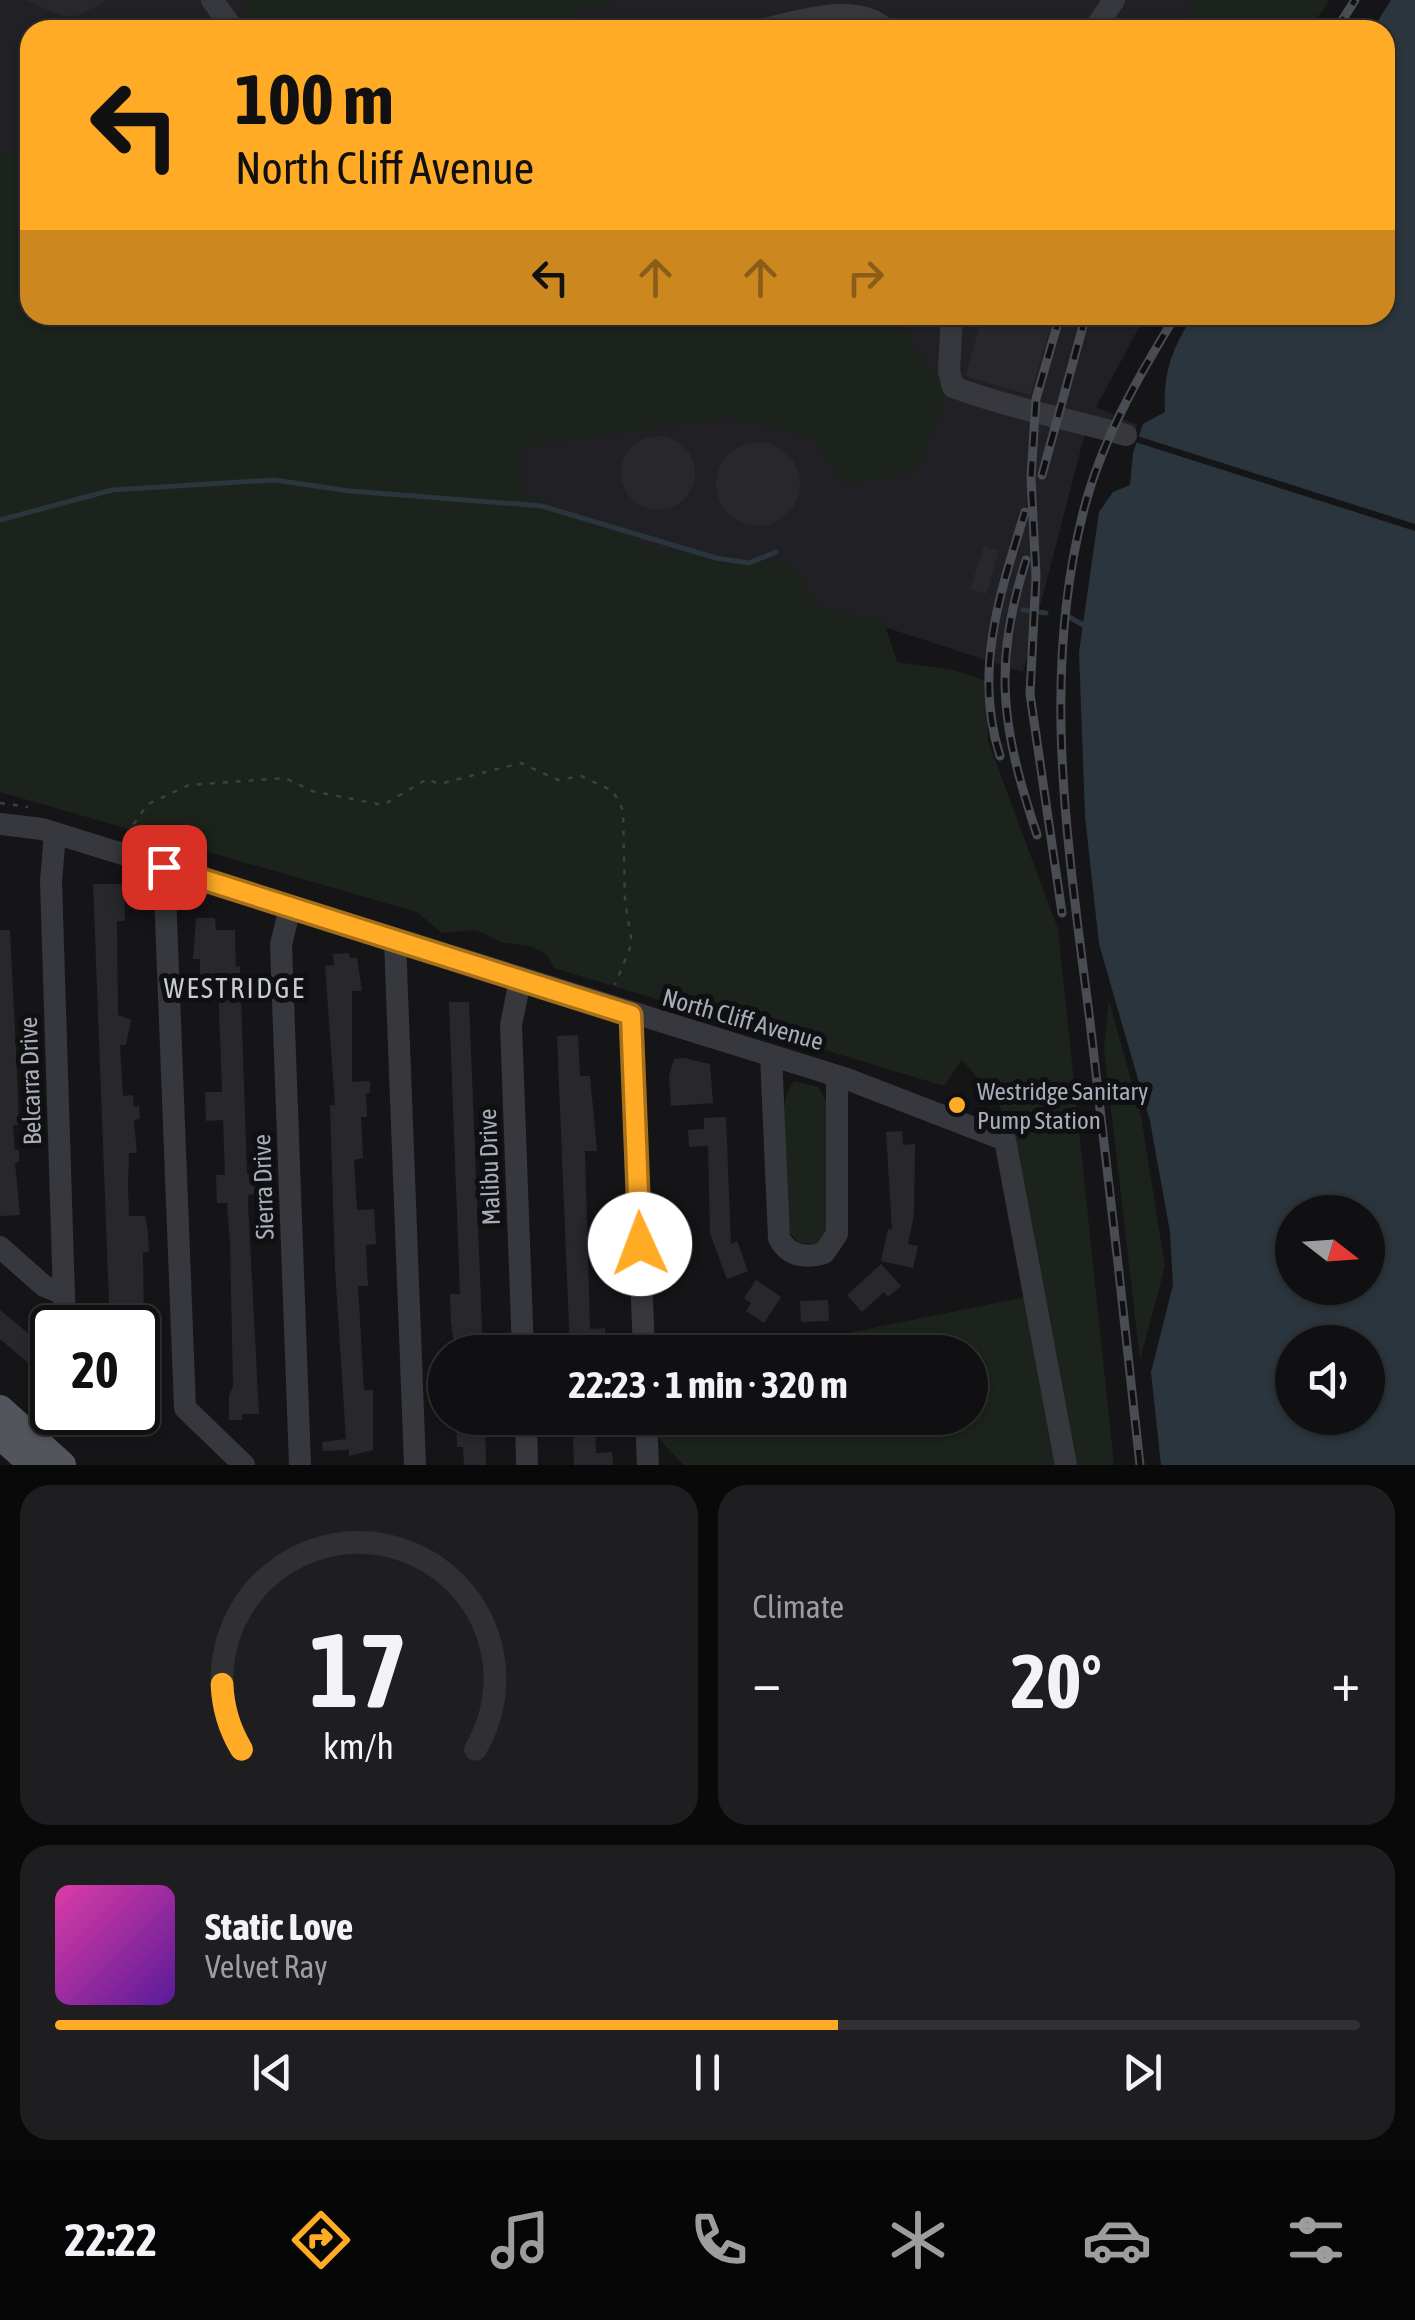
<!DOCTYPE html>
<html lang="en">
<head>
<meta charset="utf-8">
<style>
  :root { --surface:#101012; --page:#1e1e20; --text:#f1f3f6; --muted:#9c9d9f; --line:#303032; --accent:#ffab26 }
  body { margin:0; font-family:"Asap Condensed",sans-serif; background:var(--page); color:var(--text); height:100vh; display:flex; flex-direction:column; font-size:38px; white-space:nowrap }
  * { box-sizing:border-box; margin:0 }
  p { font-size:32px; color:var(--muted) }
  .icon { flex:none; width:55px; height:55px; fill:none; stroke:currentColor; stroke-width:2; stroke-linecap:round; stroke-linejoin:round }
  .map { position:relative; height:1465px; overflow:hidden }
  .drawer { display:flex; flex-direction:column; gap:20px; padding:20px; background:#09090a; flex:1 }
  .drawer>* { flex:none }
  .guide { position:absolute; left:20px; top:20px; width:1375px; height:305px; border-radius:30px; box-shadow:0 2px 8px #0004,0 0 0 2px var(--line); background:#ffab26; color:#111; overflow:hidden }
  .needle { width:65px; rotate:107deg }
  .buttons { position:absolute; left:1275px; top:1195px; display:grid; gap:20px }
  .buttons a { display:grid; place-items:center; width:110px; height:110px; border-radius:50%; background:var(--surface); box-shadow:0 2px 8px #0004,0 0 0 2px var(--line); font-size:50px }
  .speed { position:absolute; left:30px; top:1305px; display:flex; gap:20px; font-size:50px; font-weight:700; text-align:center }
  .speed>* { display:grid; place-content:center; width:130px; height:130px; border-radius:50%; background:var(--surface); box-shadow:0 2px 8px #0004,0 0 0 2px var(--line); line-height:1 }
  .speed .limit { border:5px solid #111; border-radius:15px; background:#fff; color:#111 }
  .pin { position:absolute; display:grid; place-items:center; width:85px; height:85px; color:#fff; margin:-42px; border-radius:20px; box-shadow:0 5px 15px #0006 }
  .me { position:absolute; width:110px; margin:-55px; rotate:358deg; stroke-linejoin:round; filter:drop-shadow(0 0 8px #0008) }
  .turn { display:flex; align-items:center; gap:35px; height:210px; padding:0 50px; font-size:45px }
  .turn .icon { width:130px; height:130px; stroke-width:2.5 }
  .turn b { display:block; font-size:70px; line-height:85px }
  .lanes { display:flex; align-items:center; height:95px; padding:0 50px; background:#0003; justify-content:center; gap:50px; direction:ltr }
  .lanes .off { opacity:.35 }
  .big { font-size:75px; font-weight:700; line-height:1.1 }
  .drawer .tile { flex:1; display:flex; flex-direction:column; justify-content:center; gap:15px; min-width:0; padding:0 35px; border-radius:30px; background:var(--page) }
  .drawer .dial { align-items:center; gap:0 }
  .dial svg { height:260px; overflow:visible; fill:none; stroke:var(--line); stroke-width:7; stroke-linecap:round; text-anchor:middle }
  .dial text { fill:var(--text); stroke:none }
  .song { display:flex; align-items:center; gap:30px }
  .cover { width:120px; height:120px; border-radius:15px; background:linear-gradient(135deg,hsl(320 70% 55%),hsl(270 70% 35%)) }
  .played { height:10px; border-radius:5px; background:linear-gradient(90deg,var(--accent) 60%,var(--line) 60%) }
  .keys { display:flex; justify-content:space-around; direction:ltr }
  .heat { display:flex; justify-content:space-between; align-items:center; font-size:55px; direction:ltr }
  .drawer .tiles { flex:1; display:grid; gap:20px; grid-template-columns:1fr 1fr }
  .tile:last-child { grid-column:span 2 }
  .trip { position:absolute; left:428px; top:1335px; width:560px; height:100px; border-radius:50px; background:var(--surface); box-shadow:0 2px 8px #0004,0 0 0 2px var(--line); font-weight:700; line-height:100px; text-align:center }
  .dock { display:flex; height:160px; justify-content:space-around; align-items:center; background:#060607; color:var(--muted) }
  .dock .icon { width:70px; height:70px }
  .dock .selected { color:var(--accent) }
  .dock b { font-size:45px; color:var(--text) }
  .map>svg:first-child { display:block }
  .built { fill:#212125 }
  .green { fill:#1b231c }
  .water { fill:#2a353d; fill-rule:evenodd }
  .pier { fill:#151518 }
  .lines { fill:none; stroke-linecap:round; stroke-linejoin:round }
  .stream { stroke:#2a353d; stroke-width:5 }
  .building { fill:#28282c }
  .path { stroke:#3c3f44; stroke-width:2.5; stroke-dasharray:5 8; stroke-linecap:butt }
  .minor { stroke:#36383d; stroke-width:22 }
  .major { stroke:#52555c; stroke-width:28 }
  .rail-casing { stroke:#494c52; stroke-width:9 }
  .rail { stroke:#101013; stroke-width:5; stroke-dasharray:15; stroke-linecap:butt }
  .route-casing { stroke:#a66f19; stroke-width:25 }
  .route { stroke:#ffab26; stroke-width:18 }
  .poi-dot { fill:#ffab26; stroke:#101013; stroke-width:4 }
  .labels { text-anchor:middle; dominant-baseline:central; stroke-width:10; stroke-linejoin:round; paint-order:stroke }
  .street-label { font-size:25px; fill:#a6adb9; stroke:#101013 }
  .poi-label { font-size:25px; fill:#a6adb9; stroke:#101013; text-anchor:start }
  .neighbourhood-label { font-size:28px; letter-spacing:2.5px; fill:#c8ccd4; stroke:#101013 }
</style>
</head>
<body>
<div class="map">
<svg width="1415" height="1465" viewBox="0 0 1415 1465">
  <rect width="100%" height="100%" fill="#151518"/>
  <!-- built -->
  <path class="built" d="M0,0h1327l-18,30h-1279v285h1116l-50,92 41,18 -3,10 281,89 -284,-83 -46,-8 -62,239 -1023,-332z"/>
  <!-- green -->
  <g class="green">
    <path d="M243,0h381l-48,11 -11,19h-318z"/>
    <path d="M1192,0h137l-19,30h-131z"/>
    <path d="M18,148l12,4v163h867l49,81 -28,76 -74,13 -32,-48 -82,-19 -207,29v45l129,56 137,15 31,43 64,16 13,40 56,8 33,11 2,60 70,188 56,536h-430l-25,-26 -3,-21h314v-66h-216l286,-58 -30,-163 -13,-30 -35,-41 -18,26 -390,-118 -7,-13 -14,-8 -32,-5 -25,-12 -34,3 -25,-21 -417,-120v-640z"/>
    <path d="M1109,1001l32,115 24,150 -25,94 -36,-312z"/>
    <path d="M795,1081l23,6 9,15 2,130 -11,12 -19,-1 -12,-13c-1,-31 -15,-130 8,-149z"/>
  </g>
  <!-- water -->
  <path class="water" d="M1391,0h24v1465h-254l-10,-93 22,-87 -3,-53 -20,-111 -51,-177 -14,-128 -6,-164 20,-140 14,-20 17,-7 3,-32 10,-29 22,-12c-2,-41 7,-62 28,-97h192v-285h-13zM1292,1212h76v76h-76zM1292,1342h76v76h-76z"/>
  <!-- pier -->
  <path class="pier" d="M1134,435l281,89v7l-283,-90z"/>
  <g class="lines">
    <!-- stream -->
    <g class="stream">
      <path d="M0,520l112,-30 162,-10 76,11 192,15 174,52 33,5 27,-11"/>
      <path d="M1023,610l23,3"/>
      <path d="M1069,617l20,11"/>
    </g>
  </g>
  <!-- building -->
  <g class="building">
    <path d="M24,0h84l-31,16h-14z"/>
    <path d="M982,315h72l-24,80 -64,-19z"/>
    <circle cx="658" cy="473" r="37"/>
    <circle cx="758" cy="484" r="42"/>
    <path d="M984,546l15,5 -13,43 -16,-5z"/>
    <path d="M93,884h31l1,37h-8l1,94 13,5 -5,25h-6l3,51 10,-1 1,12 5,-1 1,13 -6,1 3,33h-8l-1,32 1,31h16l3,17 1,19h-6l1,76h-34z"/>
    <path d="M196,918h19l1,12h19l1,37 4,-1 7,208h7l1,20 -7,1v7l11,212h-17v6h-13v-25l4,-9 -3,-142 -3,-41h-10l-1,-28h9l-2,-55 -17,1 -1,-29h17l-4,-111 -18,1v-23h-7z"/>
    <path d="M0,930h10l8,162 1,33h-6l2,25h4v11l-4,2 5,52 -20,1z"/>
    <path d="M349,953l1,5h7l5,33h-10v91l18,-1v12h-4l1,24h-6l2,41 -9,2 3,50 17,-1 2,35 -10,1 2,41h-10l6,104h9v60l-24,6v-6l-26,1 -1,-9 24,-3 -11,-170 -5,-164h5l-10,-139 9,-1 -1,-11z"/>
    <path d="M449,1002h20l14,350h-28l-4,-30 -1,-28h10z"/>
    <path d="M578,1035l2,41h10l7,75h-12l5,178 15,-1 1,24h-36l-13,-316z"/>
    <path d="M684,1058l26,6 3,39 -42,3 -2,-30 5,-17z"/>
    <path d="M726,1117l5,127 6,-3 11,30 -21,8 -17,-45 -2,-88 -19,1 -1,-17 16,-1v-11z"/>
    <path d="M902,1131l1,14 12,-1 -1,71 -6,29 10,2 -5,22 -32,-7 7,-32 4,1 -6,-98z"/>
    <path d="M881,1264l20,22 -13,11 -4,-5 -22,20 -15,-17z"/>
    <path d="M756,1280l25,17 -17,26 -18,-12 5,-8 -7,-5z"/>
    <path d="M828,1300l1,21 -28,1 -1,-21z"/>
    <path d="M0,1310l35,29 -6,7 12,10 -9,10 -32,-27z"/>
    <path d="M115,1412h22l1,19 -22,1z"/>
    <path d="M456,1418h29l1,47h-22l-1,-18h-6z"/>
    <path d="M572,1418h23l1,35 16,-1 1,13h-39z"/>
  </g>
  <g class="lines">
    <!-- path -->
    <g class="path">
      <path d="M0,803l28,4"/>
      <path d="M126,835l22,-31 41,-19 96,-7 27,13 71,14 44,-26 12,5 82,-21 37,17 23,-4 32,15 10,19 2,91 7,42 -17,42"/>
      <path d="M62,1435l10,-18 -4,-5"/>
    </g>
    <!-- minor -->
    <g class="minor">
      <path d="M212,0l22,30"/>
      <path d="M759,30c38,-7 96,-30 128,0"/>
      <path d="M1094,30l20,-30"/>
      <path d="M952,315l-3,56 4,16c57,21 115,32 173,48"/>
      <path d="M0,824l42,5 805,250 158,61 61,325"/>
      <path d="M55,833l-4,48 14,447"/>
      <path d="M164,867l21,541 59,57"/>
      <path d="M290,907l-9,38 19,520"/>
      <path d="M395,941l20,524"/>
      <path d="M520,980l-9,45 12,327"/>
      <path d="M631,1015l13,337"/>
      <path d="M771,1056l8,182c9,18 26,21 45,15l13,-19v-158"/>
      <path d="M0,1247l44,39 20,8"/>
      <path d="M526,1418l1,47"/>
      <path d="M646,1418l2,47"/>
    </g>
    <!-- major -->
    <g class="major">
      <path d="M0,1409l62,56"/>
      <path d="M0,1435l33,30"/>
    </g>
    <defs>
      <g id="rail">
        <path d="M1336,30l19,-30"/>
        <path d="M1060,315l-24,84 -5,79 5,98 -6,118 32,219"/>
        <path d="M1042,475l44,-160"/>
        <path d="M1026,560c-34,108 -24,169 11,275"/>
        <path d="M1000,756c-27,-84 0,-163 25,-244"/>
        <path d="M1140,1465c-16,-148 -32,-295 -50,-443 -21,-170 -50,-340 -7,-509 18,-72 55,-136 93,-198"/>
      </g>
    </defs>
    <!-- rail casing -->
    <use href="#rail" class="rail-casing"/>
    <!-- rail -->
    <use href="#rail" class="rail"/>
  </g>
  <g class="lines">
    <defs>
      <path id="route" d="M164,867l467,148 9,229"/>
    </defs>
    <!-- route casing -->
    <use href="#route" class="route-casing"/>
    <!-- route -->
    <use href="#route" class="route"/>
  </g>
  <!-- markers -->
  <circle class="poi-dot" cx="957" cy="1105" r="10"/>
  <g class="labels">
    <!-- street labels -->
    <g class="street-label">
      <text transform="translate(743 1019) rotate(16)">North Cliff Avenue</text>
      <text transform="translate(30 1081) rotate(-92)">Belcarra Drive</text>
      <text transform="translate(489 1167) rotate(-92)">Malibu Drive</text>
      <text transform="translate(263 1187) rotate(-92)">Sierra Drive</text>
    </g>
    <!-- poi labels -->
    <g class="poi-label">
      <text x="977" y="1091">Westridge Sanitary<tspan x="977" dy="29">Pump Station</tspan></text>
    </g>
    <!-- neighbourhood labels -->
    <g class="neighbourhood-label">
      <text x="235" y="988">WESTRIDGE</text>
    </g>
  </g>
</svg>
<div class="buttons">
<a><svg class="needle" viewBox="-14 -14 28 28"><path d="M0-13l5 13h-10z" fill="#e53935"/><path d="M0 13l5-13h-10z" fill="#9c9d9f"/></svg></a>
<a><svg class="icon" aria-label="sound" viewBox="0 0 24 24"><path d="M4 9h4l5-4v14l-5-4H4zM17 9q2 3 0 6"/></svg></a>
</div>
<div class="speed"><div class="limit">20</div></div>
<div class="pin" style="left:164px;top:867px;background:#d93025"><svg class="icon" aria-label="arrive" viewBox="0 0 24 24"><path d="M6 21V4h12l-3 4 3 4H6"/></svg></div>
<svg class="me" style="left:640px;top:1244px" viewBox="-20 -20 40 40"><circle r="19" fill="#fff"/><path d="M0-13L10 11 0 6-10 11z" fill="#ffab26"/></svg>
<div class="trip">22:23 · 1 min · 320 m</div>
<div class="guide">
<div class="turn"><svg class="icon" aria-label="left" viewBox="0 0 24 24"><path d="M17 20v-9H6M10 6l-5 5 5 5"/></svg><div><b>100 m</b>North Cliff Avenue</div></div>
<div class="lanes"><svg class="icon" aria-label="left" viewBox="0 0 24 24"><path d="M17 20v-9H6M10 6l-5 5 5 5"/></svg><svg class="icon off" aria-label="ahead" viewBox="0 0 24 24"><path d="M12 20V5M6 11l6-6 6 6"/></svg><svg class="icon off" aria-label="ahead" viewBox="0 0 24 24"><path d="M12 20V5M6 11l6-6 6 6"/></svg><svg class="icon off" aria-label="right" viewBox="0 0 24 24"><path d="M7 20v-9h11M14 6l5 5-5 5"/></svg></div>
</div>
</div>
<section class="drawer">
<div class="tiles">
<div class="tile dial"><svg viewBox="0 0 100 80">
<path d="M14 69A42 42 0 1 1 86 69"/>
<path d="M14 69A42 42 0 0 1 8 49" stroke="#ffab26"/>
<text x="50" y="56" font-size="32" font-weight="700">17</text>
<text x="50" y="72" font-size="11">km/h</text>
</svg></div>
<div class="tile"><p>Climate</p>
<div class="heat"><a>−</a><b class="big">20°</b><a>+</a></div>
</div>
<div class="tile">
<div class="song"><i class="cover"></i><div><b>Static Love</b><p>Velvet Ray</p></div></div>
<div class="played"></div>
<div class="keys"><svg class="icon" aria-label="previous" viewBox="0 0 24 24"><path d="M18 5L8 12l10 7zM5 5v14"/></svg><svg class="icon" aria-label="pause" viewBox="0 0 24 24"><path d="M8 5v14M16 5v14"/></svg><svg class="icon" aria-label="next" viewBox="0 0 24 24"><path d="M6 5l10 7-10 7zM19 5v14"/></svg></div>
</div>
</div>
</section>
<nav class="dock">
<b>22:22</b>
<svg class="icon selected" aria-label="directions" viewBox="0 0 24 24"><path d="M12 3l9 9-9 9-9-9zM9 14v-3h6M13 9l2 2-2 2"/></svg>
<svg class="icon" aria-label="music" viewBox="0 0 24 24"><path d="M9 18V5l10-2v13"/><circle cx="6" cy="18" r="3"/><circle cx="16" cy="16" r="3"/></svg>
<svg class="icon" aria-label="phone" viewBox="0 0 24 24"><path d="M5 4h4l2 5-3 2q2 4 5 5l2-3 5 2v4C11 20 4 13 5 4z"/></svg>
<svg class="icon" aria-label="climate" viewBox="0 0 24 24"><path d="M12 3v18M4 7l16 10M4 17L20 7"/></svg>
<svg class="icon" aria-label="car" viewBox="0 0 24 24"><path d="M5 17H2v-5l4-1 3-4h7l3 4 3 1v5h-3M9 17h6M6 11h13"/><circle cx="7" cy="17" r="2"/><circle cx="17" cy="17" r="2"/></svg>
<svg class="icon" aria-label="filters" viewBox="0 0 24 24"><path d="M4 7h16M4 17h16"/><circle cx="9" cy="7" r="2"/><circle cx="15" cy="17" r="2"/></svg>
</nav>
</body>
</html>
